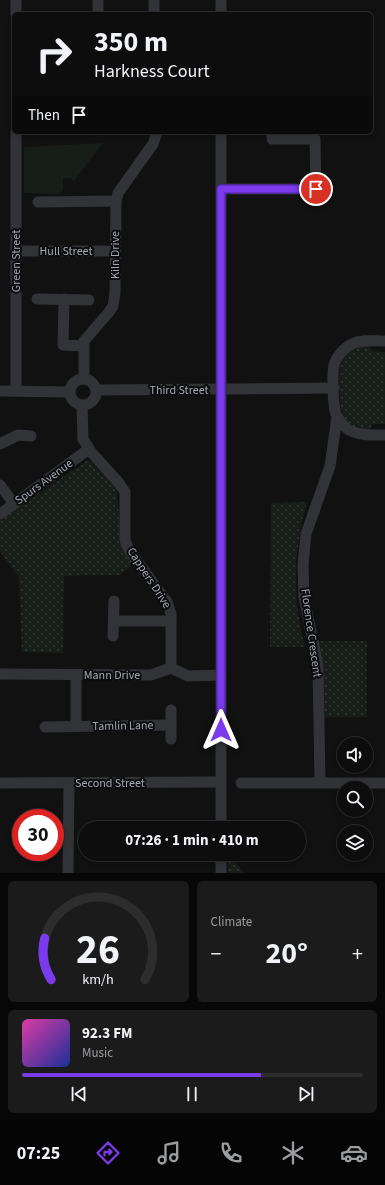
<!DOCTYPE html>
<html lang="en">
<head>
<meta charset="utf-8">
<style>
  :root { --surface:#0d0d0e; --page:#1b1b1c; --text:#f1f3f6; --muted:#9a9c9e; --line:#2d2d2e; --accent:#7c3aed }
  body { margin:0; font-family:"Source Sans 3",sans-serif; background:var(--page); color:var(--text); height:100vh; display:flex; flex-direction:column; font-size:15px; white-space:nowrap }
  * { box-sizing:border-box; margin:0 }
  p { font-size:13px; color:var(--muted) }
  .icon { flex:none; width:22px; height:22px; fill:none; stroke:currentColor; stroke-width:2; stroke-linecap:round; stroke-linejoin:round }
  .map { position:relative; height:873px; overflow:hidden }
  .panel { display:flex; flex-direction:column; gap:8px; padding:8px; background:#070708; flex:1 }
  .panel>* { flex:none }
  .top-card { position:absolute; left:12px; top:12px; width:361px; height:122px; border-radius:6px; box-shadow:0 2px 6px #0003,0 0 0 1px var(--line); background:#0d0d0e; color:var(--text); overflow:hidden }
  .controls { position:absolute; left:337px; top:737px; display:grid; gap:8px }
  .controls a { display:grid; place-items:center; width:36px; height:36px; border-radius:50%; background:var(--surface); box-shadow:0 2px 6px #0003,0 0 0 1px var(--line); font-size:20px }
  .speed { position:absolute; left:12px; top:809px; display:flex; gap:8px; font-size:20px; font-weight:700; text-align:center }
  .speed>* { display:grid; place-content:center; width:52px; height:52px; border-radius:50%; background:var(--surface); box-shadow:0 2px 6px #0003,0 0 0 1px var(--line); line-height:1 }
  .speed .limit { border:6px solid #d22; background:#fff; color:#111 }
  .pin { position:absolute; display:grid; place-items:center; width:34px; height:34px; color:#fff; margin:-17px; border:2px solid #fff; border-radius:50%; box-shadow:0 1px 4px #0007 }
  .me { position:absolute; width:44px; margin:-22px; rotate:0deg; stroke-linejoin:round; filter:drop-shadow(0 0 3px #0008) }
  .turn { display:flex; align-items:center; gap:14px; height:84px; padding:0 16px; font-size:18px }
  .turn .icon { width:52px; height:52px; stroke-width:2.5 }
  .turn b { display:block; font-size:28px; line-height:34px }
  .then { display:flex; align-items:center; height:38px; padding:0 16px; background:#0003; gap:8px; font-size:15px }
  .big { font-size:30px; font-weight:700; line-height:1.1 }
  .panel .tile { flex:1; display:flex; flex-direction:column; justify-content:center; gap:6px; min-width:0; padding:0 14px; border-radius:6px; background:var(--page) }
  .panel .dial { align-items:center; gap:0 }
  .dial svg { height:104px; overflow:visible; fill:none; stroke:var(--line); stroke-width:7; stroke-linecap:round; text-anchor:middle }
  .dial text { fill:var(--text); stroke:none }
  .song { display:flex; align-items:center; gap:12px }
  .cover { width:48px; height:48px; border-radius:6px; background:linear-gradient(135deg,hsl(320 70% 55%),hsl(230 70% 35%)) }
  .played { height:4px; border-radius:2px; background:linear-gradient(90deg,var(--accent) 70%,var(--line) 70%) }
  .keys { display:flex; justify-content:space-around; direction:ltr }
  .heat { display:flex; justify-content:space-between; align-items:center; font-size:22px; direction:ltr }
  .panel .tiles { flex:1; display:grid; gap:8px; grid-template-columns:1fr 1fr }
  .tile:last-child { grid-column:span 2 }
  .trip { position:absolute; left:78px; top:821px; width:228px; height:40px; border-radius:20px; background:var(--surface); box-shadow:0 2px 6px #0003,0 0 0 1px var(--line); font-weight:700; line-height:40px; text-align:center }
  .dock { display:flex; height:64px; justify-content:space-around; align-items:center; background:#050506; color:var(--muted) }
  .dock .icon { width:28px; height:28px }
  .dock .active { color:var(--accent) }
  .dock b { font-size:18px; color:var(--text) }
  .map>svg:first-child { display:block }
  .green { fill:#171d18 }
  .park { fill:url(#park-dots) }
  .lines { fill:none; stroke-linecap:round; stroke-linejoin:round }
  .street { stroke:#323337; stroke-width:11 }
  .route-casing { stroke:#51269a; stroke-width:10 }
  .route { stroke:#7c3aed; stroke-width:7 }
  .labels { text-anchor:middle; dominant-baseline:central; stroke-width:4; stroke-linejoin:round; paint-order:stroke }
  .street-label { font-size:12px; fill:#a3a8b3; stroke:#0c0c0d }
</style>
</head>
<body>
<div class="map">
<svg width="385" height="873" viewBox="0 0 385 873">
  <defs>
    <pattern id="park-dots" width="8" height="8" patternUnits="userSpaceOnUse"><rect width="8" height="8" fill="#171d18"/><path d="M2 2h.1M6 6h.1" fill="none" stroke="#363b37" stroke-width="1.8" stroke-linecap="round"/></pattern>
  </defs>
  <rect width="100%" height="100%" fill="#111112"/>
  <!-- green -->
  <path class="green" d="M103,143l-29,38 -4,-3h-7v12l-4,4 -35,-1v-46z"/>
  <!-- park -->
  <g class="park">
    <path d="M369,346l4,5 12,1v72h-13l-2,5c-29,2 -30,-20 -31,-42 0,-24 2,-39 30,-41z"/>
    <path d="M88,460l28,25 6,59 13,20 -16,11 -55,1 -1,77 -41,-1 -3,-74 -19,-27v-31z"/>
    <path d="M307,502c-14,51 -15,94 -2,145h-35l1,-144z"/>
    <path d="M318,641h49v76h-43l-1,-51z"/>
    <path d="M228,854l16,19h-16z"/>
  </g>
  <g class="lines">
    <!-- street -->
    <g class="street">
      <path d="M16,0v14"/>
      <path d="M154,0v14"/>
      <path d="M98,14v-14"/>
      <path d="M221,14v-14"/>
      <path d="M16,132v259"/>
      <path d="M221,189h95l-1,-50h-43v-7"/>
      <path d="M38,202l78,-1"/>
      <path d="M16,251h99"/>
      <path d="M37,299l52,1"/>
      <path d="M64,299l-1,46 20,1"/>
      <path d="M385,341c-11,0 -23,-2 -33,3 -8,4 -16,13 -18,21 -2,9 -1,36 1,46 1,6 9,16 14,19 11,6 24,5 36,5"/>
      <circle cx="83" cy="392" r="13"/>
      <path d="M84,379v-38l25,-29 4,-6 2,-13 1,-92 2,-8 35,-49 4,-12"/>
      <path d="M97,390l237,-2"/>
      <path d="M0,391l70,1"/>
      <path d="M82,406l1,33 8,13 28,31 6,9v48l4,10 38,52 4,12v54"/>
      <path d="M0,444l18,-9 13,1"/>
      <path d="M0,485l14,19"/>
      <path d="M0,514l89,-65"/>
      <path d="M114,621h57"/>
      <path d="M113,636l1,-35"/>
      <path d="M0,674l151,1 20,-7 17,8 33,-1"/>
      <path d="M76,675v51"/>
      <path d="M45,727l126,-2"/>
      <path d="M171,739v-29"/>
      <path d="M0,783l221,-1"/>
      <path d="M241,783h144"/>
      <path d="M320,783l-2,-117 -14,-69 -1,-32 3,-31 24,-68 7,-49"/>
      <path d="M221,828v-696"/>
      <path d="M68,873l1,-90"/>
      <path d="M221,873v-19"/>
    </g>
  </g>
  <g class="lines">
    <defs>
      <path id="route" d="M221,730v-541h95"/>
    </defs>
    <!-- route casing -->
    <use href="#route" class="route-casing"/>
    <!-- route -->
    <use href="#route" class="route"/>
  </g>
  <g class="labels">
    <!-- street labels -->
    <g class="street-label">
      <text x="66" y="251">Hull Street</text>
      <text transform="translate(115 255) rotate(-90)">Kiln Drive</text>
      <text transform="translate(16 261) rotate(-90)">Green Street</text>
      <text x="179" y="390">Third Street</text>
      <text transform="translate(44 482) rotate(-36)">Spurs Avenue</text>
      <text transform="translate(149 578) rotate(57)">Cappers Drive</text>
      <text transform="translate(311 633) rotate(82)">Florence Crescent</text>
      <text x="112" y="675">Mann Drive</text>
      <text transform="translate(123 726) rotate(-1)">Tamlin Lane</text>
      <text x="110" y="783">Second Street</text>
    </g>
  </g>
</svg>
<div class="controls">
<a><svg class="icon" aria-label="sound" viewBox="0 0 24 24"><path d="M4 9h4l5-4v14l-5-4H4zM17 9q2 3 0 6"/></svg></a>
<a><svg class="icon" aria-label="search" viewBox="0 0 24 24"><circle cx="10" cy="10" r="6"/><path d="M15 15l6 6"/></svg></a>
<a><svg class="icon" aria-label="layers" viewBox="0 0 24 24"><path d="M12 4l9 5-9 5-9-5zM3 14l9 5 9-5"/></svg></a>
</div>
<div class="speed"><div class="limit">30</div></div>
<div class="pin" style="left:316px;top:189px;background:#d93025"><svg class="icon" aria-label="arrive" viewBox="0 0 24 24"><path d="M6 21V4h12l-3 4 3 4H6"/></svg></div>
<svg class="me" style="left:221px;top:730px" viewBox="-20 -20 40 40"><path d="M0-17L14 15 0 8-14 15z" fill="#7c3aed" stroke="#fff" stroke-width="4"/></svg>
<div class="trip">07:26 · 1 min · 410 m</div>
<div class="top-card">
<div class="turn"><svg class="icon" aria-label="right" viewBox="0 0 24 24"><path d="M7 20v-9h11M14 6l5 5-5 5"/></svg><div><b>350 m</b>Harkness Court</div></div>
<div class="then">Then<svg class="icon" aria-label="arrive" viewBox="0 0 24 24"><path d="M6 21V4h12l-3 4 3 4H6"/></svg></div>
</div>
</div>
<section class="panel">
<div class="tiles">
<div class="tile dial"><svg viewBox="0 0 100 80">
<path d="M14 69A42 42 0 1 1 86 69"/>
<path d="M14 69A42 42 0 0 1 9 37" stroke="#7c3aed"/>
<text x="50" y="56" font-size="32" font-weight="700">26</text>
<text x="50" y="72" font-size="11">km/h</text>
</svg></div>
<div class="tile"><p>Climate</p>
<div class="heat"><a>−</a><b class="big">20°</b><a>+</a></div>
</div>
<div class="tile">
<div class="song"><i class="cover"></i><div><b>92.3 FM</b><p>Music</p></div></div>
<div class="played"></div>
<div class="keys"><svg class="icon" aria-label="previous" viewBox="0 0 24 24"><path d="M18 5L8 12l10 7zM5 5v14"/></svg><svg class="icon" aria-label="pause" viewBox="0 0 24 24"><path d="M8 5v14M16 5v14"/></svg><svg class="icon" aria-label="next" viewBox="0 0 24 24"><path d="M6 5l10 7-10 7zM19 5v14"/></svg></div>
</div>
</div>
</section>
<nav class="dock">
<b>07:25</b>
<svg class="icon active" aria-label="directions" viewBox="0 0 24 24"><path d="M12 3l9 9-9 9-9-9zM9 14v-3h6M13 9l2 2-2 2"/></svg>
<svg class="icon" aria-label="music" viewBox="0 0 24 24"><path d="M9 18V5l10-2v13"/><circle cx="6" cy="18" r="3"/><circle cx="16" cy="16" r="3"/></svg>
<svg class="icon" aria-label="phone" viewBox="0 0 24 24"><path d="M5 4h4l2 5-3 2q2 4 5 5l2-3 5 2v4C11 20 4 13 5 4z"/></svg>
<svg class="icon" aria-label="climate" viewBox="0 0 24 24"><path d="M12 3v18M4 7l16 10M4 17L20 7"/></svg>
<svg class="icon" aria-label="car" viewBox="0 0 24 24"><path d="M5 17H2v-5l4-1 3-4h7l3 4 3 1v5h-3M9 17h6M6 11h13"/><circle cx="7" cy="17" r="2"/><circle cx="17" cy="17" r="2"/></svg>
</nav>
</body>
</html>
